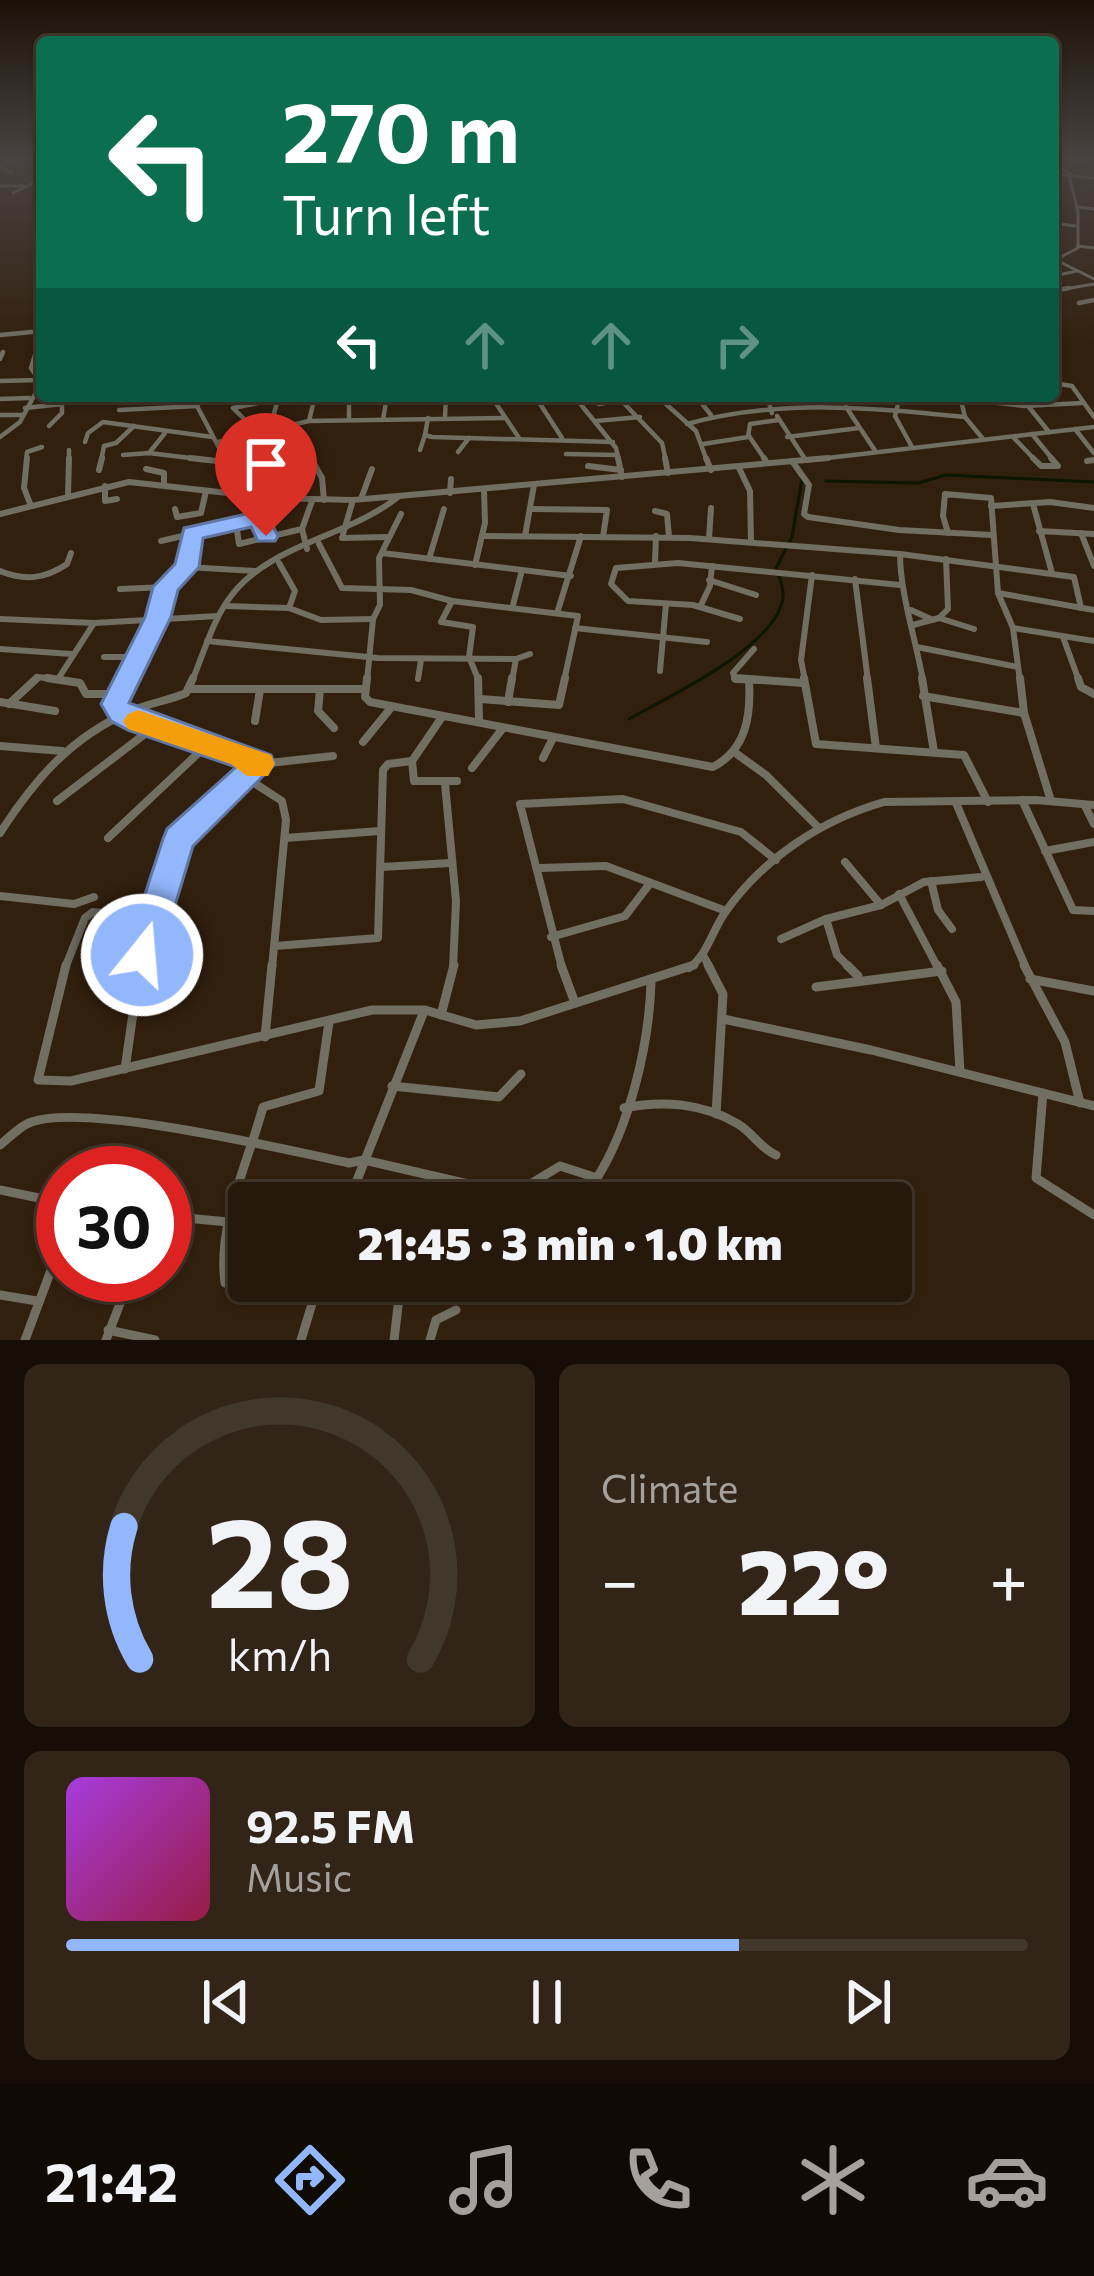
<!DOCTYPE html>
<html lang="en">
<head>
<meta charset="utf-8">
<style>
  :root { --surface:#26180a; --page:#322518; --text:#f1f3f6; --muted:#a4a09c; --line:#42372b; --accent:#93b7fd }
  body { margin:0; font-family:Commissioner,sans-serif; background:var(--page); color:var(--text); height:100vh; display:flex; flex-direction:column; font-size:45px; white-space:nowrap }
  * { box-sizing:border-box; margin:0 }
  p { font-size:39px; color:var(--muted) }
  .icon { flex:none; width:66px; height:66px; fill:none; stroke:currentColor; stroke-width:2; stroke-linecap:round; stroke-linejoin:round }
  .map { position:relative; height:1340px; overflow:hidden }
  .panel { display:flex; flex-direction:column; gap:24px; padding:24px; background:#150d06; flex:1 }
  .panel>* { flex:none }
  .top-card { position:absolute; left:36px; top:36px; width:1023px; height:366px; border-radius:12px; box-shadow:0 3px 9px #0004,0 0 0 3px var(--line); background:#0b6e4f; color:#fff; overflow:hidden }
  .speed { position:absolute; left:36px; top:1146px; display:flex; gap:24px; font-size:60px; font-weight:700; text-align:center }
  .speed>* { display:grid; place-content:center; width:156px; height:156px; border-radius:50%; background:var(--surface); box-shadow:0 3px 9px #0004,0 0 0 3px var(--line); line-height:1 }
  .speed .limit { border:18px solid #d22; background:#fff; color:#111 }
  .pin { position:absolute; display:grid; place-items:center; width:102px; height:102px; color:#fff; margin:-123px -51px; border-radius:50% 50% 50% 0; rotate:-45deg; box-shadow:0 0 12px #0007 }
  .pin .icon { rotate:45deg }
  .me { position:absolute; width:132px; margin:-66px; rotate:17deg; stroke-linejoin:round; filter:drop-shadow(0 0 9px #0008) }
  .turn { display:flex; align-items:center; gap:42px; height:252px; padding:0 48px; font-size:54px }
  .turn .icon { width:156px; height:156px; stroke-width:2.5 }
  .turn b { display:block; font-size:84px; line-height:102px }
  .lanes { display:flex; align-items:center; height:114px; padding:0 48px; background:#0003; justify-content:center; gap:60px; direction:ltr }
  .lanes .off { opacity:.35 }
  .big { font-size:90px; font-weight:800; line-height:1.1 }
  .panel .tile { flex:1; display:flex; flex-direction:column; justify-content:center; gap:18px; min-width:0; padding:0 42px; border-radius:18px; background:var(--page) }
  .panel .dial { align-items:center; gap:0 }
  .dial svg { height:312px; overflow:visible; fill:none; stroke:var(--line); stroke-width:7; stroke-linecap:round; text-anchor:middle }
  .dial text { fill:var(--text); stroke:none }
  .song { display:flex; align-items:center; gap:36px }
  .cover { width:144px; height:144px; border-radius:18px; background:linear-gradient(135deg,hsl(280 70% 55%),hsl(340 70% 35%)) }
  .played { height:12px; border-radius:6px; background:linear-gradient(90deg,var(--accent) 70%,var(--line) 70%) }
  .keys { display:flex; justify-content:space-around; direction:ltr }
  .heat { display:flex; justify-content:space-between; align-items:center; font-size:66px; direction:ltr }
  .panel .tiles { flex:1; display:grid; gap:24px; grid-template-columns:1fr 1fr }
  .tile:last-child { grid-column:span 2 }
  .trip { position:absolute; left:228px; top:1182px; width:684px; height:120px; border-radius:12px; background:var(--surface); box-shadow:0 3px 9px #0004,0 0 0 3px var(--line); font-weight:800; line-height:120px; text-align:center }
  .tab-bar { display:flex; height:192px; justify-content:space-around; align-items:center; background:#0f0a04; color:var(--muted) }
  .tab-bar .icon { width:84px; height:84px }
  .tab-bar .selected { color:var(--accent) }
  .tab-bar b { font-size:54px; color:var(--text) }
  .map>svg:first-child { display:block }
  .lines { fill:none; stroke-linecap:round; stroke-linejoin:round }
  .stream { stroke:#0c1601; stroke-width:3 }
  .minor-far4 { stroke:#716e62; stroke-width:3 }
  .minor-far3 { stroke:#716e62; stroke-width:4.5 }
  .minor-far2 { stroke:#716e62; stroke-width:6 }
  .minor-far1 { stroke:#716e62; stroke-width:8 }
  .minor { stroke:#716e62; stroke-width:9 }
  .route { fill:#93b7fd; stroke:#6077a4; stroke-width:3 }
  .slow { fill:#f59e0b }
</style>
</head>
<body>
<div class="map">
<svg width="1094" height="1340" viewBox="0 0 1094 1340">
  <rect width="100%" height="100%" fill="#32200e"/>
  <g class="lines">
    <!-- stream -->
    <g class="stream">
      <path d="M826,481l92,2 28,-8 148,7"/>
      <path d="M629,719c39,-22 151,-74 154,-123 1,-9 -4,-20 -7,-28l16,-31 10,-58"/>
    </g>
    <!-- minor-far4 -->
    <g class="minor-far4">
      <path d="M6,159l11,7"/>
      <path d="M1053,164l18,10"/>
      <path d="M0,167l13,6"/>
      <path d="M1053,174l41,4"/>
      <path d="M0,186h26"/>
      <path d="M13,193l29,-14"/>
      <path d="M1077,207l17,2"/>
      <path d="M1053,223l22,3"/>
      <path d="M1078,246l16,2"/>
      <path d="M1053,261l25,-13v-36l-9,-37"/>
      <path d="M1060,262l34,17"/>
      <path d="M1053,276l24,-5"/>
      <path d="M1053,291l41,-7"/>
    </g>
    <!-- minor-far3 -->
    <g class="minor-far3">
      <path d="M1053,291l16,-3"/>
      <path d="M1079,303l15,-3"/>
      <path d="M0,335l42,-4"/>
      <path d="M0,359l3,-7"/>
      <path d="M0,381l40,-1"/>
      <path d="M1053,383l19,3 22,31"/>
      <path d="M204,396l-7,10 29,55"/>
      <path d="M349,396v24"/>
      <path d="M491,396l28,42"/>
      <path d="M535,396l27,42"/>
      <path d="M574,396l42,52 3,13"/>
      <path d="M617,396l45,47 4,18"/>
      <path d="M657,396l39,35 11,30"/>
      <path d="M696,396l15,19"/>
      <path d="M767,396l5,17"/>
      <path d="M778,396h18"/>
      <path d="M900,396l-5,20 17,31"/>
      <path d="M936,396l88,10 58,-3"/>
      <path d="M960,396l5,21 18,22"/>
      <path d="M1020,396l29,36"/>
      <path d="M0,399l29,-1"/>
      <path d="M599,404l22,-4"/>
      <path d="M846,407l30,45"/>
      <path d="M25,408l37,-4v9l-13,13"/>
      <path d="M119,410l78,-4"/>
      <path d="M0,415h23"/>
      <path d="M777,416l28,43"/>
      <path d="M445,417l1,-21"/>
      <path d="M428,418l-3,17 7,2 181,5"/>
      <path d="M383,420l4,-24"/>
      <path d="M309,421l6,-25"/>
      <path d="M596,421l44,-4"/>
      <path d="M687,424c90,-25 186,-17 278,-7"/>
      <path d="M270,427l9,-31"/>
      <path d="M1075,429l19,24"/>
      <path d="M256,431l-23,-23 45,-9"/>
      <path d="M1032,434l22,27"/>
      <path d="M749,436l17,25"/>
      <path d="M0,437l20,-15 21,-39 -10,-15 11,-36"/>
      <path d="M787,437l72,-9"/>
      <path d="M1014,438l22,23"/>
      <path d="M85,442l3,-9 15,-11 109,15"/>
      <path d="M218,442l91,-21 195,-3"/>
      <path d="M703,444l45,-7 2,-13 29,-4"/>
      <path d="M221,450l76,-17"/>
      <path d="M420,450l5,-15"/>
      <path d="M307,451l5,10"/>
      <path d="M458,452l11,-14"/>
      <path d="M149,453l16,-20"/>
      <path d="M566,454l52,1"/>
      <path d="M123,455l26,-2 66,8"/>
      <path d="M26,461l1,-9 15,-5"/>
      <path d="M69,461v-11"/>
      <path d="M101,461l3,-15 12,-3 18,-17"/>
      <path d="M802,461l292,-34"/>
      <path d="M1089,461l5,-1"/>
    </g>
    <!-- minor-far2 -->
    <g class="minor-far2">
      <path d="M27,458l-3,30 7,18"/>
      <path d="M190,458l36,4"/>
      <path d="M224,458l21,37"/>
      <path d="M311,458l11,20 2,22"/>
      <path d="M618,458l4,19"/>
      <path d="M665,458l3,15"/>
      <path d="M706,458l5,12"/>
      <path d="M764,458l3,5"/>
      <path d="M1033,458l8,8h17l-7,-8"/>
      <path d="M792,461l17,24 -5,29 4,3 91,13 93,5"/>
      <path d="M1087,461l7,-1"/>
      <path d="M588,466l33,4"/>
      <path d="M739,468l11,23 1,51"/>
      <path d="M146,469l18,4v10"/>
      <path d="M99,470l3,-12"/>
      <path d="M105,486v15l12,-2"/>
      <path d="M450,493l1,-14"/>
      <path d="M68,495l1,-37"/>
      <path d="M361,499l11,-30"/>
      <path d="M1033,504l19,69"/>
      <path d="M991,506l59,-4 44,6"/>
      <path d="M175,509l2,8 24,-4 5,-22"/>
      <path d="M532,509l75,1 -4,27"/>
      <path d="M655,511l12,3 2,23"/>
      <path d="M0,514l129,-32 144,16 80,2 475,-42"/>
      <path d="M236,523l3,21 63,-15"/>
      <path d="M1039,531l55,3"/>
      <path d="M948,533l-5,-17 2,-22 46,4 7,95 15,35 7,53"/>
      <path d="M1081,533l13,33"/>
      <path d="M343,534l10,-34"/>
      <path d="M266,535l-7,-19 14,-18"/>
      <path d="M482,536l208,2 210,16 174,23 7,31"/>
      <path d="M525,536l9,-51"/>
      <path d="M342,538l46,-1"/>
      <path d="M709,539l2,-31"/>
      <path d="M161,541l98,-23"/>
      <path d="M319,544l23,44 69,2 41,11 126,15 -14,65"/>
      <path d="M307,549l-5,-20 10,-28"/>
      <path d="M382,553l189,23"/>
      <path d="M900,554c0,39 16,86 23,127"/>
      <path d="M429,559l15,-50"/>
      <path d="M655,562l1,-26"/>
      <path d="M279,563l16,28 -6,17"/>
      <path d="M475,565l10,-42 -1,-33"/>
      <path d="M186,567l69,4"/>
      <path d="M0,571c25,10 45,8 67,-7l4,-11"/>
      <path d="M855,579l13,102"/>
      <path d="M709,580l47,15"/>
      <path d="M120,589l46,-2"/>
      <path d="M998,593l96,17"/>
      <path d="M452,601l-11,21 32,5 -4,30 10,24"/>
      <path d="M513,605l9,-35"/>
      <path d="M226,606l63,2 32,12 52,-1"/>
      <path d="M700,607l10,-21 2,-20"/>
      <path d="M558,610l23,-74"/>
      <path d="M911,610l22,10"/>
      <path d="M939,618l35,11"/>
      <path d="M0,619l94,4 124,-7"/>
      <path d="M740,619l-47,-14 -65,-4 -17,-17 5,-16 62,-5 222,22"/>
      <path d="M913,625l26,-7 9,-9 -2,-50"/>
      <path d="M575,628l132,14"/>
      <path d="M1013,628l81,13"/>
      <path d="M1063,637l16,44"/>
      <path d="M207,641l171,17 138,1"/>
      <path d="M917,647l101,20"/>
      <path d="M0,649l72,5"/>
      <path d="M754,649l-21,24 2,7 29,1"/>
      <path d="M104,657h35"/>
      <path d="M660,671l6,-67"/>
      <path d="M58,679l36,-56"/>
      <path d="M418,679l3,-19"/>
      <path d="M33,681l5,-4 30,4"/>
      <path d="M126,681l32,-64 8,-30 20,-20 6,-34"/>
      <path d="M192,681c12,-28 20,-60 39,-85 39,-52 117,-59 167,-99"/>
      <path d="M367,681l6,-62 7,-14 -1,-47 22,-44"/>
      <path d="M512,681l4,-22 14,-5"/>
      <path d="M805,681l-4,-21 11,-85"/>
    </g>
    <!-- minor-far1 -->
    <g class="minor-far1">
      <path d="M47,678l33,5 6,11h34"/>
      <path d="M128,678l-13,26 24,18 121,42 73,-8"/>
      <path d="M367,678l-2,19 5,5 343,65c33,-17 38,-51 36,-85"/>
      <path d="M478,678l1,43"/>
      <path d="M735,678l68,5"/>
      <path d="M804,678l12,66 148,11 24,47"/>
      <path d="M867,678l9,70"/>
      <path d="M922,678l12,74"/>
      <path d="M1020,678l4,35 27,88"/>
      <path d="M1078,678l3,9 13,7"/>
      <path d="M188,689h176"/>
      <path d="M320,690l-2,21 16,17"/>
      <path d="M923,696l101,17"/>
      <path d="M480,699l79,6 6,-27"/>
      <path d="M0,702l55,9"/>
      <path d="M508,702l4,-24"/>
      <path d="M9,704l28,-26"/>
      <path d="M255,721l5,-31"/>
      <path d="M363,742l27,-33"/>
      <path d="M0,746l62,5"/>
      <path d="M734,752l32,23 52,52"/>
      <path d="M543,758l10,-20"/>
      <path d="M412,761l2,20h43"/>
      <path d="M472,768l31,-40"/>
      <path d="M248,779l34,22 4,19 -14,148"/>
      <path d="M445,784l11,117 -3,67"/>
      <path d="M1022,800l51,110 21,1"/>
      <path d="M57,801l97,-74"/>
      <path d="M956,803l70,165"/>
      <path d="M1085,806l9,18"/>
      <path d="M0,833c35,-54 71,-96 131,-122 18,-8 37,-10 55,-18l7,-15"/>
      <path d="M108,838l100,-94"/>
      <path d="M285,838l95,-7"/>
      <path d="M1045,851l49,-9"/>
      <path d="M845,862l36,43"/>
      <path d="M382,867l68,-4"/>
      <path d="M540,868l66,-2 120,45"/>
      <path d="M931,881l7,29 14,19"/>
      <path d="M899,894l39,74"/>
      <path d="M0,896l74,8 20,-7"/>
      <path d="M826,919l11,36 13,13"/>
      <path d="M551,937l74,-21 23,-30"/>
      <path d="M781,939l45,-20 55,-14 43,-23 57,-5"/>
      <path d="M275,946l103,-8 5,-168 5,-6 24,-3 30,-44"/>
      <path d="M703,955l7,13"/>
      <path d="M65,968l20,-50 8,-6 60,6"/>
      <path d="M139,968l40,-129 81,-75"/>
      <path d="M562,968l-42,-164 103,-5 118,33 35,28"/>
      <path d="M689,968c18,-13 23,-36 35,-54 38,-55 97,-94 160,-112l152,-2 58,5"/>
    </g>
    <!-- minor -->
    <g class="minor">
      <path d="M66,965l-28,115 33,1 301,-71h53l51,15 44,-4 174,-56"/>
      <path d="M561,965l14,38"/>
      <path d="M708,965l15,29 -7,120"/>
      <path d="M847,965l11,11"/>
      <path d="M937,965l19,37 4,70"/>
      <path d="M1024,965l41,77 15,61"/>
      <path d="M1030,979l64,12"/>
      <path d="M816,987l126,-16"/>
      <path d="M441,1015l13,-50"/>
      <path d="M723,1019l148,31 223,56"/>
      <path d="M265,1037l7,-72"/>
      <path d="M125,1069l15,-104"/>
      <path d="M392,1086l107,11 22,-23"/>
      <path d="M1043,1093l-7,85 58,37"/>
      <path d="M624,1108c38,-8 79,-5 114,16 15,9 22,24 38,31"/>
      <path d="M0,1145c9,-7 19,-18 29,-22 53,-22 257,27 320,40l15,-3 139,32 19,-3 38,-23 37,12c33,-53 52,-133 54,-195"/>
      <path d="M0,1190l63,13"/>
      <path d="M348,1203l76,-192"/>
      <path d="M165,1216l63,6"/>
      <path d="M0,1295l37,6"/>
      <path d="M312,1300l-87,-17c-8,-59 23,-120 38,-176l56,-16 10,-69"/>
      <path d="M108,1330l47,10"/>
      <path d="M25,1340l38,-102"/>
      <path d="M106,1340l25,-65"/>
      <path d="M301,1340l18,-59"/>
      <path d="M394,1340l7,-59"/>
      <path d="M430,1340l6,-20 20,-10"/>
    </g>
  </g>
  <!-- sky -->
  <linearGradient id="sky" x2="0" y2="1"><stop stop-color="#1c1208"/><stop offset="0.46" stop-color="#494241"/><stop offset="1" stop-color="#494241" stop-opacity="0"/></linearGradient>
  <rect width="1094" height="347" fill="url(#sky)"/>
  <!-- route -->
  <path class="route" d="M259,511l8,3 11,22 -3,5h-17l-7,-14 -48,11 -4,29 -21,23 -7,27 -42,86 142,52 4,9 -82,82 -33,109 -5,12 -13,5 -12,-5 -5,-12 38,-116 4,-10 69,-62 -108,-37 -17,-9 -10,-17 44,-87 8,-30 22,-23 9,-36z"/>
  <!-- slow -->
  <path class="slow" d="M138,710l133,45 4,9 -7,12h-21l-16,-12 -103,-35 -5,-8 5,-7z"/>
</svg>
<div class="speed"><div class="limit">30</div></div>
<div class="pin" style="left:266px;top:536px;background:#d93025"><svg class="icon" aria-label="arrive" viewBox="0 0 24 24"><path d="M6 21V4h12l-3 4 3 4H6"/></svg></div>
<svg class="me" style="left:142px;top:955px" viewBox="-20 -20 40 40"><circle r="17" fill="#93b7fd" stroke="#fff" stroke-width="3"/><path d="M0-11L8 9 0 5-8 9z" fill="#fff"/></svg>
<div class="trip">21:45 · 3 min · 1.0 km</div>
<div class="top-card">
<div class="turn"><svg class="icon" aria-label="left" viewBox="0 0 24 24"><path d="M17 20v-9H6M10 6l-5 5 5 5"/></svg><div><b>270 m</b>Turn left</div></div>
<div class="lanes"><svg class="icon" aria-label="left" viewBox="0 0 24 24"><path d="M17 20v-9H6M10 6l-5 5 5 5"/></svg><svg class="icon off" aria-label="ahead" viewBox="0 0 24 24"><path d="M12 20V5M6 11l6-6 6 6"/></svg><svg class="icon off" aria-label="ahead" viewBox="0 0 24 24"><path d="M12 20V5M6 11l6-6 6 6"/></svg><svg class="icon off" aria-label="right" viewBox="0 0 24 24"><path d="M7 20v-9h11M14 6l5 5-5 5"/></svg></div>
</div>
</div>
<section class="panel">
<div class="tiles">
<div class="tile dial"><svg viewBox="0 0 100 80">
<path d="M14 69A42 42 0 1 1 86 69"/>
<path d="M14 69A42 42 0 0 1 10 35" stroke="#93b7fd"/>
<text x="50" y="56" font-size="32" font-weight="700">28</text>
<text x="50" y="72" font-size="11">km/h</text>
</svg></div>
<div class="tile"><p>Climate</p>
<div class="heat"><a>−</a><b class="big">22°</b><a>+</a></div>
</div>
<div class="tile">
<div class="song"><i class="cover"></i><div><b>92.5 FM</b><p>Music</p></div></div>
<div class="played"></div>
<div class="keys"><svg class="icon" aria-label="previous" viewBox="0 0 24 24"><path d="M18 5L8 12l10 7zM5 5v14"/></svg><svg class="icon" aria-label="pause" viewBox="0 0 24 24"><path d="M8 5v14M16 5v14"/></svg><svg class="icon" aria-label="next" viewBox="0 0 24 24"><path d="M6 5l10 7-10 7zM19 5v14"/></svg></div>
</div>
</div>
</section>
<nav class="tab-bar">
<b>21:42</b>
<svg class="icon selected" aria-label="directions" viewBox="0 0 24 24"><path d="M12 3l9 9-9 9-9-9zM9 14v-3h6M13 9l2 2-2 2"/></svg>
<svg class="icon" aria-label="music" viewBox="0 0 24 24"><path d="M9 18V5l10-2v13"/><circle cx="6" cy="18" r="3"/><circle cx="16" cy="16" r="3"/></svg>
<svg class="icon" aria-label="phone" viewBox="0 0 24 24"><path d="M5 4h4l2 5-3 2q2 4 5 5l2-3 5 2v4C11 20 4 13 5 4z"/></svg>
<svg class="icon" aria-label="climate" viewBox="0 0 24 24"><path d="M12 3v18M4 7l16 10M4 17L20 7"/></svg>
<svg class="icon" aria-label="car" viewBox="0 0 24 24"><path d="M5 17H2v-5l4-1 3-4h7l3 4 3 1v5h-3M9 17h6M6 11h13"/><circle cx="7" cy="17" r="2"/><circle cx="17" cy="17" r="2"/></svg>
</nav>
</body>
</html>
